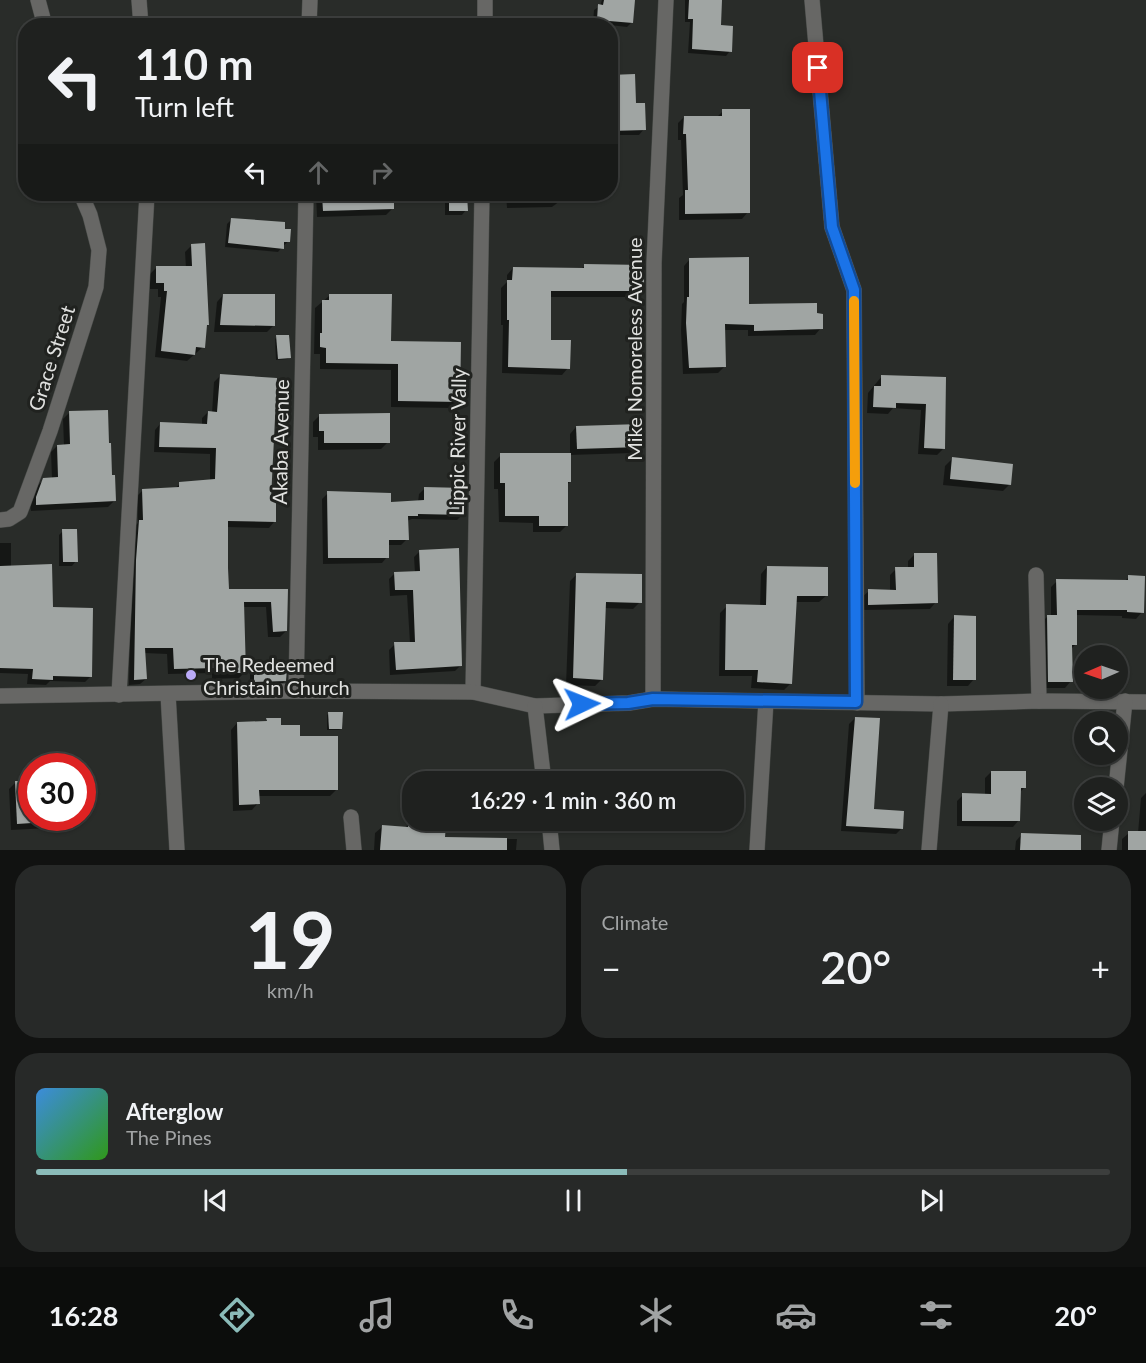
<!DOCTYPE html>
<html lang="en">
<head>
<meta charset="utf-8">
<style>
  :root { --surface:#1f211f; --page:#272928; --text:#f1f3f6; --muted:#a1a3a4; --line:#3c3e3d; --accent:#8bbbb9 }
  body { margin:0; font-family:Lato,sans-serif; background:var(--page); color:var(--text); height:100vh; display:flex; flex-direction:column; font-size:22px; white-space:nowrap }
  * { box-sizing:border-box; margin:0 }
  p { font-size:20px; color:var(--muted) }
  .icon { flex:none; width:33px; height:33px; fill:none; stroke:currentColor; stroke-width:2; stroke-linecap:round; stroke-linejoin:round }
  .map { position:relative; height:850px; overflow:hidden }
  .side { display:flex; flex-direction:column; gap:15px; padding:15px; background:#111211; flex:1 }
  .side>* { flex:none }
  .top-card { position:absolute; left:18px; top:18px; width:600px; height:183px; border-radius:24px; box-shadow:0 2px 4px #0004,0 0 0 2px var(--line); background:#1f211f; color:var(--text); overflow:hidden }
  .needle { width:39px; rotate:268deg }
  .fabs { position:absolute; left:1074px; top:645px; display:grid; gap:12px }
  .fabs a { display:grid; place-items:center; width:54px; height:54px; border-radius:50%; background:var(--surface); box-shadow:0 2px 4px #0004,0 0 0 2px var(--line); font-size:30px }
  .speed { position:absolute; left:18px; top:753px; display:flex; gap:12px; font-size:30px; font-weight:700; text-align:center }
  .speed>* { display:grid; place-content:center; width:78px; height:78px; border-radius:50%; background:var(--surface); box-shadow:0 2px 4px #0004,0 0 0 2px var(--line); line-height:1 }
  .speed .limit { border:9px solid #d22; background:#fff; color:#111 }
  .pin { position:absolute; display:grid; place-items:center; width:51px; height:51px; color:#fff; margin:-26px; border-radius:12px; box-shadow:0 3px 9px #0006 }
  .me { position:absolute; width:66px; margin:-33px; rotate:88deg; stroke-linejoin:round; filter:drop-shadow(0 0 4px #0008) }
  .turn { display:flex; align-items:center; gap:21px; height:126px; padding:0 18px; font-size:27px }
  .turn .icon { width:78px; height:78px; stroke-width:2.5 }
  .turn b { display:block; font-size:42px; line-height:51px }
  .lanes { display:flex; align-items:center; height:57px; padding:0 18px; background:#0003; justify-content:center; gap:30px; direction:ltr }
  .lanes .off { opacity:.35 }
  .big { font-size:45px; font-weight:600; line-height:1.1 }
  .side .card { flex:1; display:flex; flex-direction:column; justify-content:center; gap:9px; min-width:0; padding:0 21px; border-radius:24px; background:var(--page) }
  .side .dial { align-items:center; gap:0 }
  .dial b { font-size:78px; line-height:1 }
  .song { display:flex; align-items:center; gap:18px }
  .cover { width:72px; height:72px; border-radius:9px; background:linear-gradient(135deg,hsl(210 70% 55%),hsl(110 70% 35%)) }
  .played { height:6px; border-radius:3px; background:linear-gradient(90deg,var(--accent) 55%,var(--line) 55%) }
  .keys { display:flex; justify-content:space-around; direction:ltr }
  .heat { display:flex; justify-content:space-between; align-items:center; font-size:33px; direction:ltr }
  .side .tiles { flex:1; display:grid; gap:15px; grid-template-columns:1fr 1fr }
  .card:last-child { grid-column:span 2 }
  .trip { position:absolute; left:402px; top:771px; width:342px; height:60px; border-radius:24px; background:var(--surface); box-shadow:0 2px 4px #0004,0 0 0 2px var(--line); font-weight:600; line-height:60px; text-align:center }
  .dock { display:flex; height:96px; justify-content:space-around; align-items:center; background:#0c0d0c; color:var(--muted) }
  .dock .icon { width:42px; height:42px }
  .dock .current { color:var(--accent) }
  .dock b { font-size:27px; color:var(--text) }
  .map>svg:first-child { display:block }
  .shadow { fill:#0007 }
  .building { fill:#a0a5a3 }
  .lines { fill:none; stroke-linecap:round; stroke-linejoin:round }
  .minor-casing { stroke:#464946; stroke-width:16 }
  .minor { stroke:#676765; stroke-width:15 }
  .route-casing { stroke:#114b97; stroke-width:15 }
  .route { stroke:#1a73e8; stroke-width:10 }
  .slow { stroke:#f59e0b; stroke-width:10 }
  .poi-dot { fill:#baaaf7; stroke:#20221f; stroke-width:2 }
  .labels { text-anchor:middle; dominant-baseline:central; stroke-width:6; stroke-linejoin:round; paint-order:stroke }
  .street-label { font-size:20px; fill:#e1e2e0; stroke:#20221f }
  .poi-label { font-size:20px; fill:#e1e2e0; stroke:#20221f; text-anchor:start }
</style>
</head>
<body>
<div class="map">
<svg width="1146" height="850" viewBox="0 0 1146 850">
  <rect width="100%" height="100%" fill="#292c29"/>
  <!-- shadow -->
  <g class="shadow">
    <path d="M602,0h31l-2,23 -4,4 -34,-4 1,-13 6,-4z"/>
    <path d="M685,0h36l-1,26 10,25 -4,5 -38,-3 2,-31h-5z"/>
    <path d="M610,76l24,29 10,24 -5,6h-29z"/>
    <path d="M723,111l25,101 -6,7 -63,1v-22l4,-3 -2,-55h-3v-17l6,-6 32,1z"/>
    <path d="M85,194h31l-5,5h-23z"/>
    <path d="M316,194h76l1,14 -7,7 -69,2z"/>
    <path d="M445,194h21v16l-4,5h-17z"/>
    <path d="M506,194h62v1l-16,12 -45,1z"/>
    <path d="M231,220l53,10 5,11 -6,5 -5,6 -53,-5 2,-23z"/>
    <path d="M192,245l16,80 -3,2 -2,20 -16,14 -32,-4 6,-60h-3v-8h-8v-15l7,-7 29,1 -1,-16z"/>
    <path d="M690,259l58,46 68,10 5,13 -6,7 -67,1v-6h-25l2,36 -7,7 -35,1 -2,-44 1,-26 2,-2v-36z"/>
    <path d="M585,266l58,24 -7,7h-86l-1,44 19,27 -6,7 -60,-2 1,-48h-2v-37l6,-6v-7l6,-7 68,1z"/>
    <path d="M223,295l51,30 -7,7h-53l3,-30z"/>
    <path d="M329,296l61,47 69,59 -7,6 -61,-1v-37l-71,-1v-15h-6l1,-46z"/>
    <path d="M277,337l13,20 -2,2 -12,1 -1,-21z"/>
    <path d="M220,376l49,124 5,22 -5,6 -42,-1 1,63h59l-1,41 -6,6h-12l-2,-30h-23l2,65 -6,6 -27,1v-6l-44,1 -1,-20 -23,-1 2,26 -6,5 -11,1 2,-118 2,-39 5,-5 -1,-27 6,-6 31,-1 6,-5 30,-3v-27l-56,-2 1,-22 5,-6 42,1v-7l6,-6 4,1 2,-31z"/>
    <path d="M882,376l62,3 -1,70 -6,6 -19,-1 3,-44 -28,-2 -5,6 -21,-1 1,-20z"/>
    <path d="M70,412l41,65 3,24 -6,6 -77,4 -1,-7 7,-18 7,-6 8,-1 -1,-27 6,-6h7l-1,-27z"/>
    <path d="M320,415l68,27 -7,7 -63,1v-13h-5v-15z"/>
    <path d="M576,427l64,19 -7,7 -64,2 1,27 -4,3 1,40 -7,7h-27v-9l-34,-1 -1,-33h-4v-27l7,-7h69v-21z"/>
    <path d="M952,459l57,26 -6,6 -60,-6 2,-19z"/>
    <path d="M425,488l38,26 -6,6 -45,-1 -6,2 1,18 -6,6h-14v12l-5,6 -59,1 -1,-65 6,-6 61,10 29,-1 1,-8z"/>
    <path d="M63,531l13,30 -4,5h-13v-31z"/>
    <path d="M0,543h11v24l40,42 40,67 -6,6 -35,-1 -4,4 -19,-1 1,-10 -28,-1z"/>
    <path d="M419,552l41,114 -5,5 -65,4 -1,-25 6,-6 15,-1 -3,-48 -17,1 -1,-17 6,-6h20l-1,-16z"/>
    <path d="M914,555l22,47 -6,7 -67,1 -1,-13 7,-6h21v-16l6,-6h12v-8z"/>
    <path d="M767,567l59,29 -7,6h-24l-4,81 -7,7 -33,-2 1,-12h-33l1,-63 7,-7h33l1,-32z"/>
    <path d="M577,574l63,28 -7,7 -29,-1 -2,71 -7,7 -29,-1 4,-104z"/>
    <path d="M1129,577l13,35 -6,7 -14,-1v-2l-46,-1v29l-5,5v32l-6,7h-23l-1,-65 6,-6h4v-30l6,-6 67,1z"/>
    <path d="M954,617l20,62 -6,7h-21l1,-62z"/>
    <path d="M254,669l31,12 -4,4 -31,1v-13z"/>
    <path d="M329,713l12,16 -2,1h-12v-15z"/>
    <path d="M855,718l18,93 29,17 -6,6 -55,-3 8,-107z"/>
    <path d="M267,720l32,17 38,52 -7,7h-72v7l-6,7 -19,1 -2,-81 6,-7h27z"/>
    <path d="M57,760l12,1v5h-18z"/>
    <path d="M991,772l34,15 -6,6v27l-6,7 -56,-1v-25l6,-6h22v-17z"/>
    <path d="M15,783l17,35h41v2l-6,7 -56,3 -2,-41z"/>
    <path d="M1146,793v57h-24v-11l7,-6h9l3,-35z"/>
    <path d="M409,823l35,15 73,1 -1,11h-142l1,-17 7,-6 22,2z"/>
    <path d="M1022,834l57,16h-64l1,-9z"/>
  </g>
  <!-- building -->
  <g class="building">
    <path d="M604,0h31l-2,23 -36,-3 1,-16 5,1z"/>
    <path d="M689,0h33l-1,25 12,1 -1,26 -40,-3 1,-30h-5z"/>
    <path d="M635,74l1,29h9l1,27 -36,1v-56z"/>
    <path d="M722,109h28v104l-65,1v-24h3l-2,-56h-3l1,-18h38z"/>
    <path d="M322,194h72v15l-71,2z"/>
    <path d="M449,194h18l1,17h-19z"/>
    <path d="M231,218l54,4v7h6l-1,13h-6v7l-56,-6z"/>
    <path d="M205,243l4,82h-2l-2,23 -9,-1 -1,8 -34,-4 6,-60h-3v-8h-8v-17h36l-1,-22z"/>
    <path d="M749,257v47l68,-1v10l6,1v15l-69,2v-6l-29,-1 1,43 -37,1 -3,-45 1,-26h2v-39z"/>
    <path d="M584,264l60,1v26h-93v49h20l-1,29 -62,-2 1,-47h-2v-40h5l1,-13 71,1z"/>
    <path d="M223,294h52v32l-55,-1z"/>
    <path d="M329,294h63l-1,47 70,1 -1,60 -62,-1v-37l-72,-1v-15l-6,-1v-14h2v-33h7z"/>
    <path d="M276,335h13l2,23 -13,1z"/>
    <path d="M220,374l57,4 -6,121h5v23l-48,-1v47l1,21h59l-1,42 -14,1 -2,-30h-27l2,71h-29v-5l-43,1 -1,-21h-28l2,31 -13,1 2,-120 3,-40h4l-1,-31 37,-2v-5l36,-3 1,-31 -57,-1 1,-25 47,2 1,-13 9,1z"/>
    <path d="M881,375l65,2 -1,72 -21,-1 2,-44 -30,-1v5l-23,-1 1,-21h7z"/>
    <path d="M108,410l1,33h2l1,32h3l1,26 -80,4v-8l7,-19 15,-1 -1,-32 13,-1 -1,-33z"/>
    <path d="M390,413v30h-66v-12h-5v-17z"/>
    <path d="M641,424v23l-64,2 -1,-23z"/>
    <path d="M500,453h71v29h-3v44h-29v-10h-34v-33h-5z"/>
    <path d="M952,457l61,7 -2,21 -61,-6z"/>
    <path d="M424,487l41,1v27l-47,-1v2h-10l1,24h-20v18h-61l-1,-67 64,2v9l33,-2z"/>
    <path d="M62,529h15l1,33h-15z"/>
    <path d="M459,548l3,118 -66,4 -2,-28h21l-2,-52h-18l-1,-18 26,-1 -1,-21z"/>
    <path d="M914,553h23l1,50 -70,2v-16l28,1 -1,-23h19z"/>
    <path d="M52,564l1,43 40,1 -1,69 -39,-1v4l-21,-1 1,-10 -33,-1v-102z"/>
    <path d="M767,566l61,1v29h-31l-5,88 -35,-2 1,-12h-33l1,-66 40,1z"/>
    <path d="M576,573l66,1v29l-36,-1 -3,78 -30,-2z"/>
    <path d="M1128,575l17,1 -1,37 -17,-1v-2h-50v35h-5l1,37h-25l-1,-67h10l-1,-36 72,1z"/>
    <path d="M954,615l22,1v64h-23z"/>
    <path d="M254,667h33l-1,14 -32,1z"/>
    <path d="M328,712h15l-1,17h-13z"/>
    <path d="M855,717l25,1 -6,91 30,2 -1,18 -57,-3z"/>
    <path d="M266,718h15v7h19v11h38v54h-79l1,14 -21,1 -2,-83 30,-1z"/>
    <path d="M991,771h35v17h-5l-1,33h-58v-28l29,1z"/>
    <path d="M15,781h17v42l-15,1z"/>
    <path d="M409,822l37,3 -1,12 62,1v12h-127l2,-25 26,2z"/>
    <rect x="1128" y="831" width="18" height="19"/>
    <path d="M1021,833l60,2v15h-61z"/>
  </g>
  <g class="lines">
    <defs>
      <g id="minor">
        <path d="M38,0l7,26"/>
        <path d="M139,0l2,26"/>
        <path d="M812,0l20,227 22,63 3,413"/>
        <path d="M309,26l1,-26"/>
        <path d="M485,26v-26"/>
        <path d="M0,520l9,-1 11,-7 30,-81 46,-144 3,-37 -9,-35 -9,-21"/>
        <path d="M1036,575l3,126"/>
        <path d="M296,691l10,-497"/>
        <path d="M473,692l9,-498"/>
        <path d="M168,694l9,156"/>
        <path d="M119,695l28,-501"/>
        <path d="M0,696l296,-5 177,1 62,14 94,-3 24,-4 288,5 98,-3 107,1"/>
        <path d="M653,699l1,-436 12,-263"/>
        <path d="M535,706l9,76"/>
        <path d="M1116,788l9,-87"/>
        <path d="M351,817l3,33"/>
        <path d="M549,820l3,30"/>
        <path d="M757,850l9,-149"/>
        <path d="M929,850l12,-146"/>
        <path d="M1109,850l3,-30"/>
      </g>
    </defs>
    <!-- minor casing -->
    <use href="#minor" class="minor-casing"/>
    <!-- minor -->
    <use href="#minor" class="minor"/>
  </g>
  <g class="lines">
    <defs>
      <path id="route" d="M582,704l46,-1 25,-4 203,3 -2,-412 -22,-63 -14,-159"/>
    </defs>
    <!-- route casing -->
    <use href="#route" class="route-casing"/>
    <!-- route -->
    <use href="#route" class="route"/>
    <!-- slow -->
    <path class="slow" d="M854,301l1,182"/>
  </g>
  <!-- markers -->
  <circle class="poi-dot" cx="191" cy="675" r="6"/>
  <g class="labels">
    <!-- street labels -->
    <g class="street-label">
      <text transform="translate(634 349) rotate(-90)">Mike Nomoreless Avenue</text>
      <text transform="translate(51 358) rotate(-72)">Grace Street</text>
      <text transform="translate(280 442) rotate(-89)">Akaba Avenue</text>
      <text transform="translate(457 442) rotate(-89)">Lippic River Vally</text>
    </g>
    <!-- poi labels -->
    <g class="poi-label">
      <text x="203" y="664">The Redeemed<tspan x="203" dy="23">Christain Church</tspan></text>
    </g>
  </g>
</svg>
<div class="fabs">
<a><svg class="needle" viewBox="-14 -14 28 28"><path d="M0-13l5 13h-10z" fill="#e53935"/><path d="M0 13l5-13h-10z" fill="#a1a3a4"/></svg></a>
<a><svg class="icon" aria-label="search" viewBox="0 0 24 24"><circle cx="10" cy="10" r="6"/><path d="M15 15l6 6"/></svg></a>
<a><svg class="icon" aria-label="layers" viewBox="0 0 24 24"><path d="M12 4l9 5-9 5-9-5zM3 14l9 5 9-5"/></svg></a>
</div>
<div class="speed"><div class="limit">30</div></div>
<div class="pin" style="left:818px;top:68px;background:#d93025"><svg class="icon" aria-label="arrive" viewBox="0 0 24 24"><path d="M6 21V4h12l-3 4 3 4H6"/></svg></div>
<svg class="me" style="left:582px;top:704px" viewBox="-20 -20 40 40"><path d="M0-17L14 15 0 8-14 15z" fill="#1a73e8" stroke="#fff" stroke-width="4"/></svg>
<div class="trip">16:29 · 1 min · 360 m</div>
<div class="top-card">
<div class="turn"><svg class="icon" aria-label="left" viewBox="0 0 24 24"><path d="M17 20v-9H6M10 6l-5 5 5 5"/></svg><div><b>110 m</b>Turn left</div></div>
<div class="lanes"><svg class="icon" aria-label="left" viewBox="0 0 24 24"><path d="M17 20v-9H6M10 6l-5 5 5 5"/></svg><svg class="icon off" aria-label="ahead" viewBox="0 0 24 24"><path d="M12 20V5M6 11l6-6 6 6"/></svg><svg class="icon off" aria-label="right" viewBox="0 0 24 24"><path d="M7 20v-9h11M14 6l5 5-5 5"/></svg></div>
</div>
</div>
<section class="side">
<div class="tiles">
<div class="card dial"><b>19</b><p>km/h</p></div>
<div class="card"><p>Climate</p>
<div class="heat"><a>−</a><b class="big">20°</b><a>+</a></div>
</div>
<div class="card">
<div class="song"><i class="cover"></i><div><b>Afterglow</b><p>The Pines</p></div></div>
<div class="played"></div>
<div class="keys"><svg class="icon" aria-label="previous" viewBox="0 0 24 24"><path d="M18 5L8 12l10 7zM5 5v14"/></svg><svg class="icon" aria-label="pause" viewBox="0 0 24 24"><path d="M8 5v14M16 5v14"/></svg><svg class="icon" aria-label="next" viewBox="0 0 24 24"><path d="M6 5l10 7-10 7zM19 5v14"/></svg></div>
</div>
</div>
</section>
<nav class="dock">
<b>16:28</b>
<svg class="icon current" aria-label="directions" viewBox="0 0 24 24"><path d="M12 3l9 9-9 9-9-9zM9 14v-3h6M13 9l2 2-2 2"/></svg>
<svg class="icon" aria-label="music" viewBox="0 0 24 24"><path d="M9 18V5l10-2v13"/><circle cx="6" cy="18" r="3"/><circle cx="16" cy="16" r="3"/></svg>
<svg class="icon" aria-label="phone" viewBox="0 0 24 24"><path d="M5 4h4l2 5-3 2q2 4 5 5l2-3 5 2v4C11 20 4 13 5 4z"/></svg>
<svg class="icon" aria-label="climate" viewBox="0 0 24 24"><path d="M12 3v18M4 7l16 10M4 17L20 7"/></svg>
<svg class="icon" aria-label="car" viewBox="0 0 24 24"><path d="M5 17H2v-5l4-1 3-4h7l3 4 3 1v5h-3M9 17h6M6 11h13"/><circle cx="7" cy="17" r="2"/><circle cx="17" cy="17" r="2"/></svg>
<svg class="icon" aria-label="filters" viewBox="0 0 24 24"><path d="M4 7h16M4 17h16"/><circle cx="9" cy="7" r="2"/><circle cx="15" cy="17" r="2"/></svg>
<b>20°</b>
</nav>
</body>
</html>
